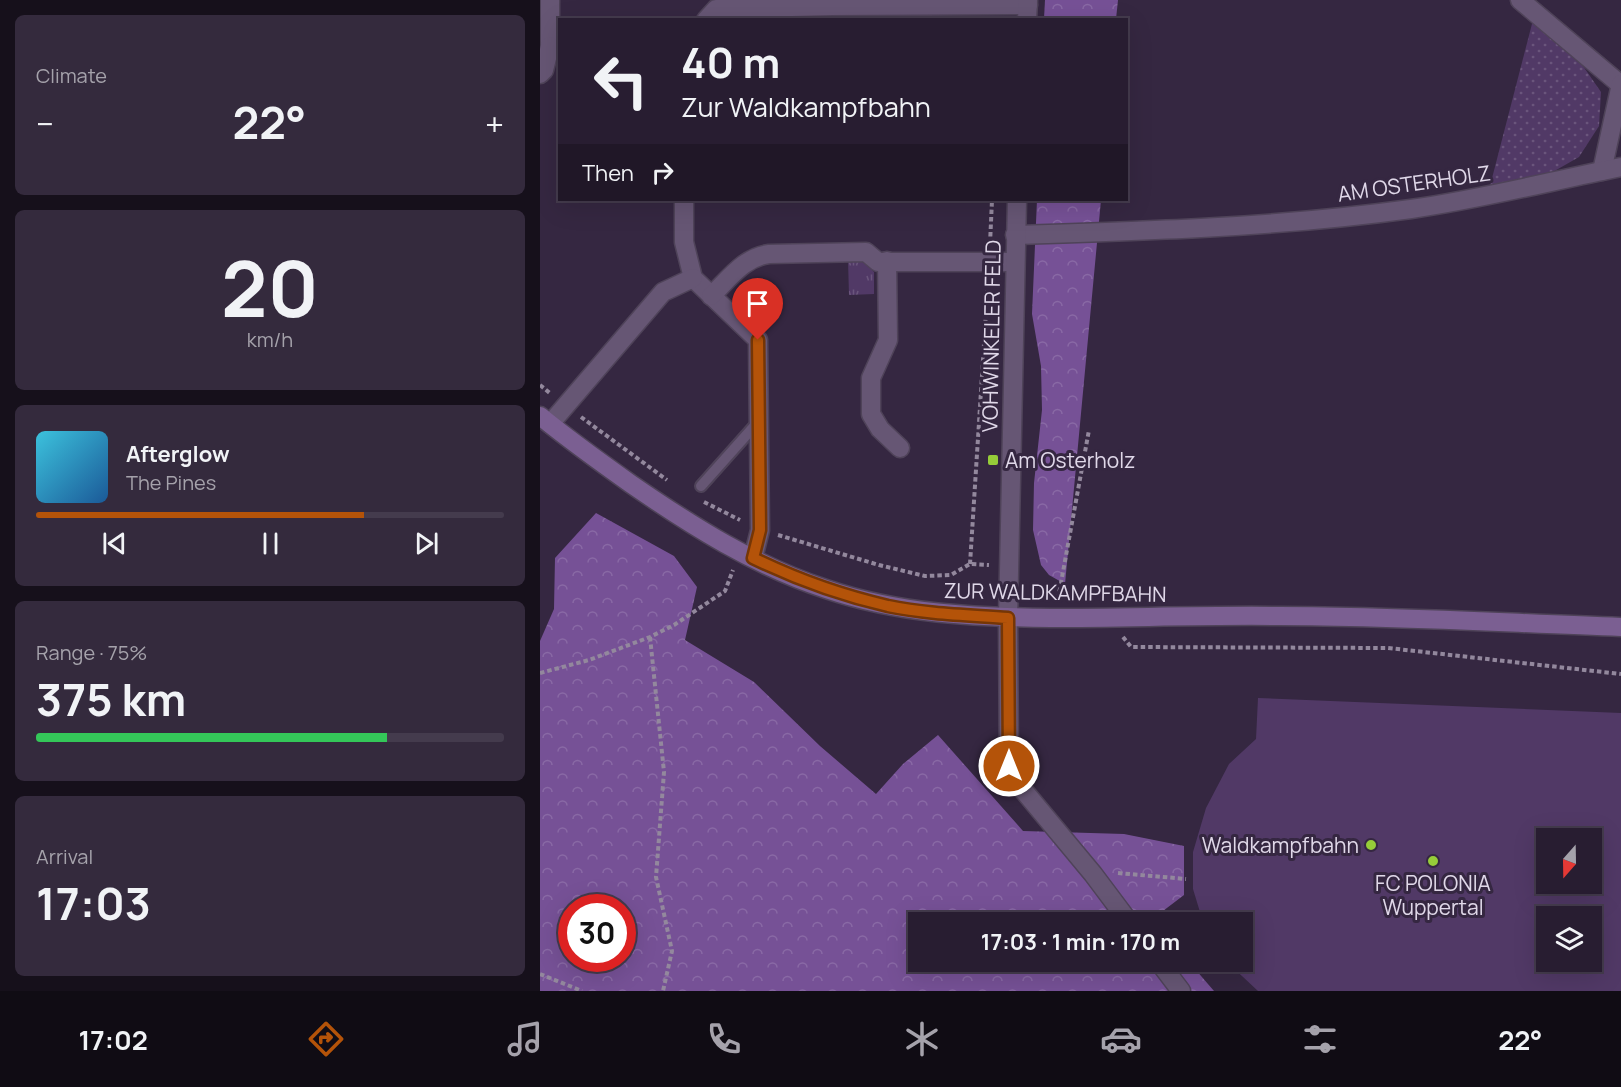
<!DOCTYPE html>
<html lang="en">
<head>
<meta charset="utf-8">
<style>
  :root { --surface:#281d31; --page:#342a3d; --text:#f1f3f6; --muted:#a5a2ab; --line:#443b4d; --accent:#b45309 }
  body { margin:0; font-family:Manrope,sans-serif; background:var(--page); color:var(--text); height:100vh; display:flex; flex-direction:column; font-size:22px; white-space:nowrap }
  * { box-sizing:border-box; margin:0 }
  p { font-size:20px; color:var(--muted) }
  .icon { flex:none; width:33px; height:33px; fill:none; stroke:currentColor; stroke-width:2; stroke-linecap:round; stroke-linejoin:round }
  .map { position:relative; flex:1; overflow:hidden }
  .details { display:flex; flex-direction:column; gap:15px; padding:15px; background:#16101b; width:540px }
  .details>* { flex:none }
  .hud { position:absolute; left:18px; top:18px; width:570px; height:183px; border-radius:0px; box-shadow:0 6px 24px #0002,0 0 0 2px var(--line); background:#281d31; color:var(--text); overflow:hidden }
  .needle { width:39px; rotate:200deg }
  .fabs { position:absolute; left:996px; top:828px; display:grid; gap:12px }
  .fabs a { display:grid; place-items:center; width:66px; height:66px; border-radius:0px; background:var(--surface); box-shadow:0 6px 24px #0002,0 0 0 2px var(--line); font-size:30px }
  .speed { position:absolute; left:18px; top:894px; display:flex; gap:12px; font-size:30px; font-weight:700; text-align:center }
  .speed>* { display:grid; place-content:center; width:78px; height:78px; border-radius:50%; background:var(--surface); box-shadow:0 6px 24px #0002,0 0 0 2px var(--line); line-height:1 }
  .speed .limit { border:9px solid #d22; background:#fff; color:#111 }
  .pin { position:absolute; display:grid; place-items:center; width:51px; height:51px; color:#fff; margin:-62px -26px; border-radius:50% 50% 50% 0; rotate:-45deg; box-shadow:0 0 6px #0007 }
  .pin .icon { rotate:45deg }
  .me { position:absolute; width:66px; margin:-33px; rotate:0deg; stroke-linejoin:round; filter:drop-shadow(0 0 4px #0008) }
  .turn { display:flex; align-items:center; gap:21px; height:126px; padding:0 24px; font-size:27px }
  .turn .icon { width:78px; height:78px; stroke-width:2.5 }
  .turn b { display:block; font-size:42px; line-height:51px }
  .then { display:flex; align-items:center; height:57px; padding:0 24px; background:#0003; gap:12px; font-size:22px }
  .big { font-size:45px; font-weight:700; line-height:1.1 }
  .details .widget { flex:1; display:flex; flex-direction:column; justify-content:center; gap:9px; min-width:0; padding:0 21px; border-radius:9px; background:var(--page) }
  .details .dial { align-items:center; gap:0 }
  .dial b { font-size:78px; line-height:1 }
  .song { display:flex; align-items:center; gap:18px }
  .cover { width:72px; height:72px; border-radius:9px; background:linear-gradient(135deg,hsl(190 70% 55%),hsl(210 70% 35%)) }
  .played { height:6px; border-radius:3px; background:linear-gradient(90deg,var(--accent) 70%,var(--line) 70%) }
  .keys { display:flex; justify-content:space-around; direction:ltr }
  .heat { display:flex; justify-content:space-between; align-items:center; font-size:33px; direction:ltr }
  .charge { height:9px; border-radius:4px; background:linear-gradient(90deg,#34c759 75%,var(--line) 0) }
  .trip { position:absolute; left:368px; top:912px; width:345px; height:60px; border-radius:0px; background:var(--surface); box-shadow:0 6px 24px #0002,0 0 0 2px var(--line); font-weight:700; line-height:60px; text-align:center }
  .tabs { display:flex; height:96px; justify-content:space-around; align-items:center; background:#100c14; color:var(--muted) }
  .tabs .icon { width:42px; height:42px }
  .tabs .on { color:var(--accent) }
  .tabs b { font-size:27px; color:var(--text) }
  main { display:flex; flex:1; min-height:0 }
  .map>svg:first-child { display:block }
  .grass { fill:url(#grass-dots) }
  .forest { fill:url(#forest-crowns); fill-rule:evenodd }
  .park { fill:url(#park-tufts) }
  .garden { fill:#513966; fill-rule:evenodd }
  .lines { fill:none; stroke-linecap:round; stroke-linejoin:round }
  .service-casing { stroke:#4f4359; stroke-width:14 }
  .minor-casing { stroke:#4f4359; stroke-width:21 }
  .tertiary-casing { stroke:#4f4359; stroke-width:21 }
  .secondary-casing { stroke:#4f4359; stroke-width:21 }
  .path { stroke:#93889d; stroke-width:4; stroke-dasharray:4.5 3; stroke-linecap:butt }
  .service { stroke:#665674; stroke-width:10 }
  .minor { stroke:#665674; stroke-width:18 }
  .tertiary { stroke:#665674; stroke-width:18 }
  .secondary { stroke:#7b5f92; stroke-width:18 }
  .route-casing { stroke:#753606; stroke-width:15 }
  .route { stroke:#b45309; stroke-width:10 }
  .poi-dot { fill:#96cc39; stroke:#352741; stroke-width:2 }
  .labels { text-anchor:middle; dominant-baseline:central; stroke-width:6; stroke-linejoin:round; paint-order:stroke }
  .street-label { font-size:21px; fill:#e0d8e9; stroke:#352741 }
  .poi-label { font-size:21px; fill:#e0d8e9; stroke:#352741; text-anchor:start }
</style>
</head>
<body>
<main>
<section class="details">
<div class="widget"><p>Climate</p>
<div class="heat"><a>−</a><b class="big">22°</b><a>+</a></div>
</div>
<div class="widget dial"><b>20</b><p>km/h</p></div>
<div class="widget">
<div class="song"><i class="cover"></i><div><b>Afterglow</b><p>The Pines</p></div></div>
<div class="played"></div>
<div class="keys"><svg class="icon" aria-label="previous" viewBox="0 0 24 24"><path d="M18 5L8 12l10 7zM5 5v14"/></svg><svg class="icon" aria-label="pause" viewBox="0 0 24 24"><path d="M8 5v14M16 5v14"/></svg><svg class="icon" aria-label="next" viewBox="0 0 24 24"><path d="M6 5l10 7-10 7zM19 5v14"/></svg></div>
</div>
<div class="widget"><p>Range · 75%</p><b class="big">375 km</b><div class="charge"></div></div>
<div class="widget"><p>Arrival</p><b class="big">17:03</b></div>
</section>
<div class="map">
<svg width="1081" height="991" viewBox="0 0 1081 991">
  <defs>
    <pattern id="grass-dots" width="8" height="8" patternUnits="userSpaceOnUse" patternTransform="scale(1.5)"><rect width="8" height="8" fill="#513966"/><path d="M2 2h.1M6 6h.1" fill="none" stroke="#6a557c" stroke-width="1.8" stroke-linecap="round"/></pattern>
    <pattern id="forest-crowns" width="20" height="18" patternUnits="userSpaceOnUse" patternTransform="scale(1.5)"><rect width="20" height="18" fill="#765196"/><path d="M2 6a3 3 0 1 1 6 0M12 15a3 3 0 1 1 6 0" fill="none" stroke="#8969a5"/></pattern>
    <pattern id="park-tufts" width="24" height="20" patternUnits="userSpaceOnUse" patternTransform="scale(1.5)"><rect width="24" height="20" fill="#513966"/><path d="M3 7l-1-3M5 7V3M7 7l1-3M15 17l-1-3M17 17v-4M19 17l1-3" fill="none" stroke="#6a557c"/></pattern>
  </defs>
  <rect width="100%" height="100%" fill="#352741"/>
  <!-- grass -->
  <path class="grass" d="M993,20l50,46 18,26 -2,34 -20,31 -28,16 -61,13z"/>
  <!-- forest -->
  <g class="forest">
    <path d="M505,0h73l-2,19h-72z"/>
    <path d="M497,200h64l-36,384 -16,-9 -8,-10 -8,-35 1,-47 8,-73 -1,-44 -9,-52z"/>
    <path d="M56,513l78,43 23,31 -12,53 69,42 66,64 56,48 27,-30 35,-29 85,96 101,3 60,12v49l-25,19 5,8h-246v40h271l25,29h-674v-350l14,-32 1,-51zM32,908h50v50h-50z"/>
  </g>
  <!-- park -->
  <path class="park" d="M308,259h13l13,13v22l-25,1z"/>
  <!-- garden -->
  <path class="garden" d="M718,698l363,15v278h-363l-31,-29h15v-40h-39l-10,-33v-37l13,-44 23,-44 27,-25zM1006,838h46v46h-46zM1006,916h46v46h-46z"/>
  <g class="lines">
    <defs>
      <path id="service" d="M161,486l57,-64"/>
      <g id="minor">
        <path d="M10,0v46h10"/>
        <path d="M980,0l101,85"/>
        <path d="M166,20l10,-11 117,-3 195,-1"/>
        <path d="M0,74l4,-4 6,-24"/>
        <path d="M1062,171l19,-87"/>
        <path d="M144,200v42l9,36 65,62 2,190 -7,28"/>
        <path d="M475,235c133,-4 265,-8 396,-26 71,-10 140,-28 210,-42"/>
        <path d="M347,261l1,79 -17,38v36l9,15 20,19"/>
        <path d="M171,296c18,-17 33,-39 58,-42l97,-2 12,10h137"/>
        <path d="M10,424l113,-132 30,-14"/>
        <path d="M468,618l1,148 5,13 79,95 36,48"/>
        <path d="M619,962l22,29"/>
      </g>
      <g id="tertiary">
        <path d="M487,20l1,-20"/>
        <path d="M468,618l9,-418"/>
      </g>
      <path id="secondary" d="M0,416c29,24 60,46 91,68 61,42 124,82 195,105 73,25 149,28 225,29 76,0 152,-3 228,-2 114,0 228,7 342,11"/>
    </defs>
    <!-- service casing -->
    <use href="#service" class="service-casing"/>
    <!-- minor casing -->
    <use href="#minor" class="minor-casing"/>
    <!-- tertiary casing -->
    <use href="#tertiary" class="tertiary-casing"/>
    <!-- secondary casing -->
    <use href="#secondary" class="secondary-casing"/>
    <!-- path -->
    <g class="path">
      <path d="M450,244l2,-44"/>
      <path d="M0,385l11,9"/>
      <path d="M41,417l86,63"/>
      <path d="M164,502l36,18"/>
      <path d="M238,535l101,30 46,11 26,-1 19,-11 19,1"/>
      <path d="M430,564l18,-283"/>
      <path d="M518,599l31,-169"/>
      <path d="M110,637l14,135 -8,105 16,74 -9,40"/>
      <path d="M583,637l8,10 257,1 233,26"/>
      <path d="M0,673l49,-13 61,-23 24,-12 51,-34 8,-21"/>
      <path d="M578,873l68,6"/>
      <path d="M0,974l42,17"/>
    </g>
    <!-- service -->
    <use href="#service" class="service"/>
    <!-- minor -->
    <use href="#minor" class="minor"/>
    <!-- tertiary -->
    <use href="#tertiary" class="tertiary"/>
    <!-- secondary -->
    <use href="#secondary" class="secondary"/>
  </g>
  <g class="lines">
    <defs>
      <path id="route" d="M218,340l2,190 -7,28c43,21 87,37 135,48 39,8 80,9 120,12l1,148"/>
    </defs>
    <!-- route casing -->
    <use href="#route" class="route-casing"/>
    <!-- route -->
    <use href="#route" class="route"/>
  </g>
  <!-- markers -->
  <g class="poi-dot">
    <rect x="447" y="454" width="12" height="12" rx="3"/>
    <circle cx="831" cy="845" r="6"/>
    <circle cx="893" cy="861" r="6"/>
  </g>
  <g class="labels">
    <!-- street labels -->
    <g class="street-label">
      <text transform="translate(874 183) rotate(-8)">AM OSTERHOLZ</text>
      <text transform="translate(451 336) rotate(-89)">VOHWINKELER FELD</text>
      <text transform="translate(515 592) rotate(1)">ZUR WALDKAMPFBAHN</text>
    </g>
    <!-- poi labels -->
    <g class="poi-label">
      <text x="465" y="460">Am Osterholz</text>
      <text x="819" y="845" text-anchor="end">Waldkampfbahn</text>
      <text x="893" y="883" text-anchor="middle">FC POLONIA<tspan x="893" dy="24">Wuppertal</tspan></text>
    </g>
  </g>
</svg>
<div class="fabs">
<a><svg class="needle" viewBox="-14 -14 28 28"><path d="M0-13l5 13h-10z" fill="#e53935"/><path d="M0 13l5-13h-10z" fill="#a5a2ab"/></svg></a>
<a><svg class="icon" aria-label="layers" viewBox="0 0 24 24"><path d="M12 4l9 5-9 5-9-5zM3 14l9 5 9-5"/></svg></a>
</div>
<div class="speed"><div class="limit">30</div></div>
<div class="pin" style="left:218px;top:340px;background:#d93025"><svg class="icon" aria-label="arrive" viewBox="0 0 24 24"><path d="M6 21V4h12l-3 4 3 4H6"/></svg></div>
<svg class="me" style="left:469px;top:766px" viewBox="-20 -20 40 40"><circle r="17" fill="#b45309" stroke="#fff" stroke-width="3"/><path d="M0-11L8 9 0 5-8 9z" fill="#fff"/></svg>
<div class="trip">17:03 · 1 min · 170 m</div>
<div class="hud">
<div class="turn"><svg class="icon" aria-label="left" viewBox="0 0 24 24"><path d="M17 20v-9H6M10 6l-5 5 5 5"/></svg><div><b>40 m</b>Zur Waldkampfbahn</div></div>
<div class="then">Then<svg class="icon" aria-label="right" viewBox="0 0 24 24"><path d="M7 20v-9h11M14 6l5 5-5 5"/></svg></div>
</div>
</div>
</main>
<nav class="tabs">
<b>17:02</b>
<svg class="icon on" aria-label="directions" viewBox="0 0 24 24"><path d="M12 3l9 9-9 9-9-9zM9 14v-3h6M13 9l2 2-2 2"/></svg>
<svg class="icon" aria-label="music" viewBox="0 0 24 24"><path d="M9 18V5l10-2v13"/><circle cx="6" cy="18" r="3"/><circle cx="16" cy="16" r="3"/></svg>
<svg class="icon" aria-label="phone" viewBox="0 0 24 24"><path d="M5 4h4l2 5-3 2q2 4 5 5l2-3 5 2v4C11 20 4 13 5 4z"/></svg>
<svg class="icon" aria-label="climate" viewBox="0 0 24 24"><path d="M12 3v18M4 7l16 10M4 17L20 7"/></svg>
<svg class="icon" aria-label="car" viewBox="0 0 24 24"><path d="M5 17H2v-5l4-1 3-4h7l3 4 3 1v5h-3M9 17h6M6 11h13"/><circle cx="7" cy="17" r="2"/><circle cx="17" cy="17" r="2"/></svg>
<svg class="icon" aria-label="filters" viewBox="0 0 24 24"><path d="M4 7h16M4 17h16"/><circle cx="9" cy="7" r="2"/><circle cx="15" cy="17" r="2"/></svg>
<b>22°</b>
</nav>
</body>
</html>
